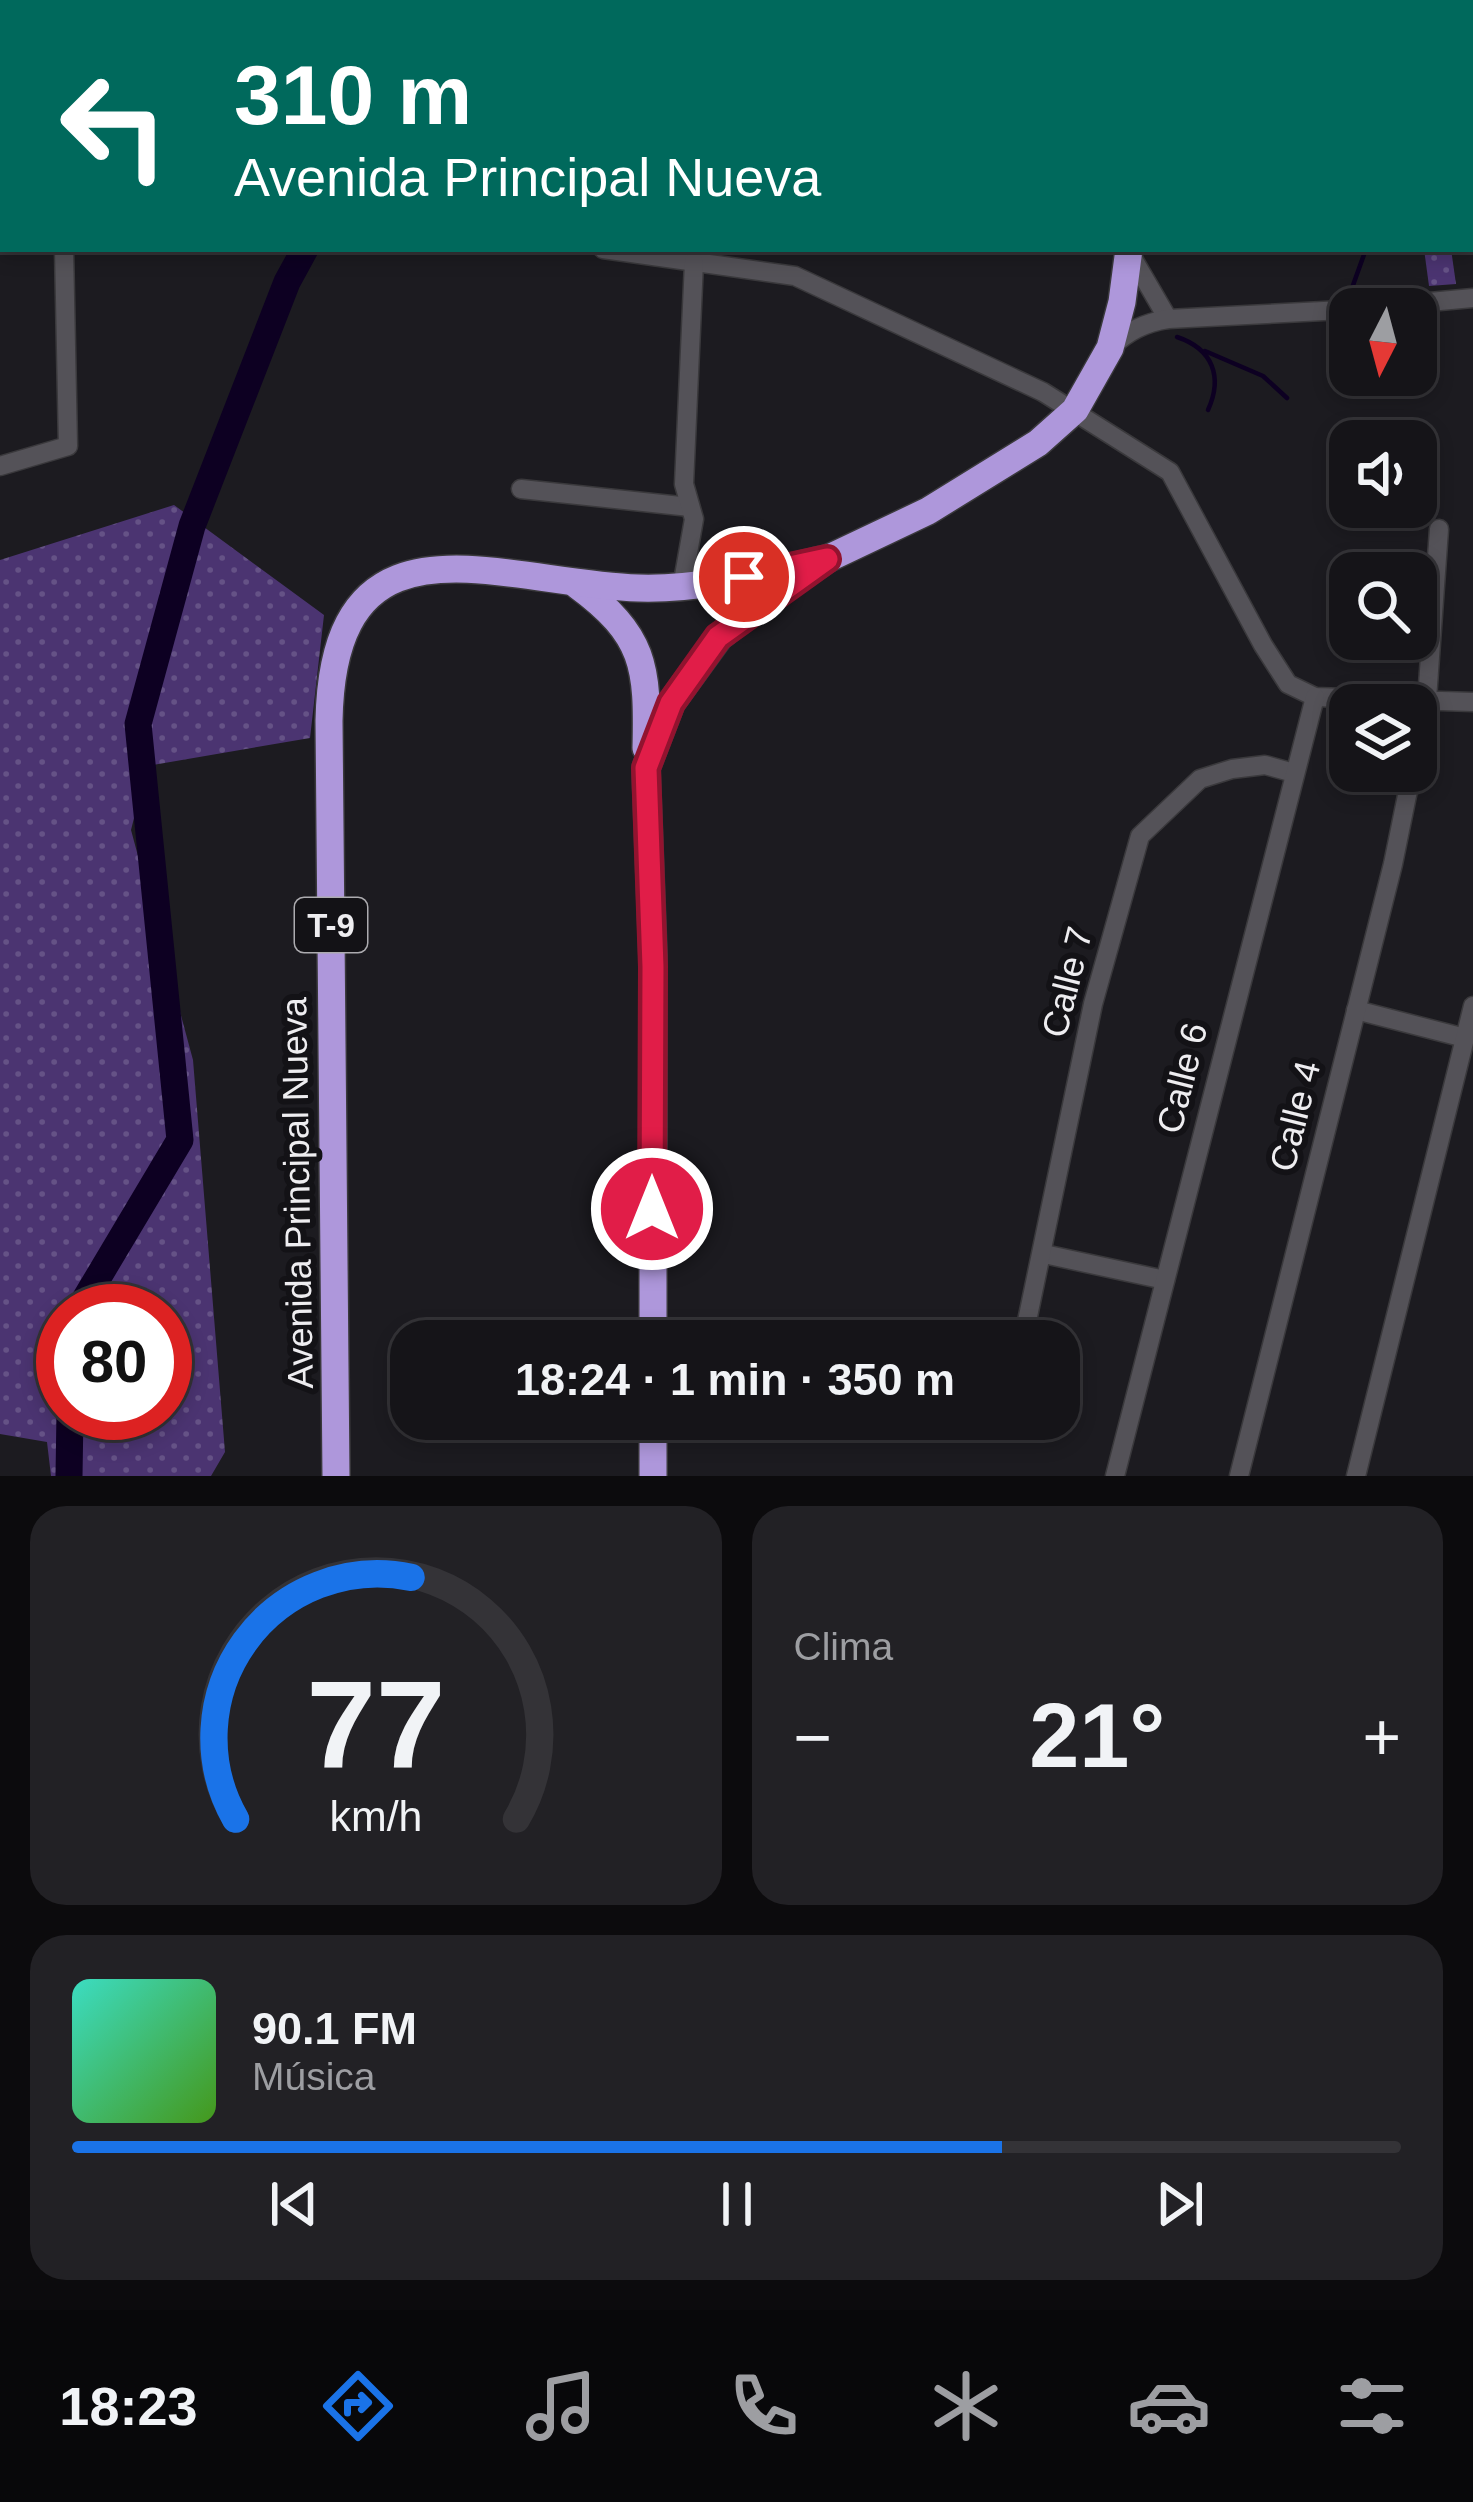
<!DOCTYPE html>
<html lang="es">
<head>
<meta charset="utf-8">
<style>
  :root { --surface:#151418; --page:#222125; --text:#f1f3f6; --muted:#9d9ea2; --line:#343337; --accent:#1a73e8 }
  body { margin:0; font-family:Arial,sans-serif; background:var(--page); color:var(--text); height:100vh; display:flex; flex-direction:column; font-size:45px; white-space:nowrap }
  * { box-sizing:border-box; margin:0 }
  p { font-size:39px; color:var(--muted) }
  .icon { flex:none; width:66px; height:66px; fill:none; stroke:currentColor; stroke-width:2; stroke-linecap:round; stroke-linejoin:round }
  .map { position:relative; height:1476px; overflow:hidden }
  .sheet { display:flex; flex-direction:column; gap:30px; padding:30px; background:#0c0b0d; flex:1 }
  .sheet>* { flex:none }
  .banner { position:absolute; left:0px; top:0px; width:1473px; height:252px; box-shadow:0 6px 18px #0003,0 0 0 3px var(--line); background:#00695c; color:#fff; overflow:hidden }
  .needle { width:78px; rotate:186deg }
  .fabs { position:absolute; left:1329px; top:288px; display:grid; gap:24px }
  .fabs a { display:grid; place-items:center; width:108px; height:108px; border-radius:24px; background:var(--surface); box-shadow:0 6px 18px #0003,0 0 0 3px var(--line); font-size:60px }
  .speed { position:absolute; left:36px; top:1284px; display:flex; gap:24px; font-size:60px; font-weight:700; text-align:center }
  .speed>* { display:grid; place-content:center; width:156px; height:156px; border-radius:50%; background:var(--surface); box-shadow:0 6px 18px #0003,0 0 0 3px var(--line); line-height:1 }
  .speed .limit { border:18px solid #d22; background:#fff; color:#111 }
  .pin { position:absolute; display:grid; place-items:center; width:102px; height:102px; color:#fff; margin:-51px; border:6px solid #fff; border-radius:50%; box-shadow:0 3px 12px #0007 }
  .me { position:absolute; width:132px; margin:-66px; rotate:0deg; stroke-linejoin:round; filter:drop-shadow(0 0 9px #0008) }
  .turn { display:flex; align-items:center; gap:42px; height:252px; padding:0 36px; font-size:54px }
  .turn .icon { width:156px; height:156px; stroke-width:2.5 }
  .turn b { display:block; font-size:84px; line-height:102px }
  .big { font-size:90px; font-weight:600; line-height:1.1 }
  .sheet .tile { flex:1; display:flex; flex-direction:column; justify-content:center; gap:18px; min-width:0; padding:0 42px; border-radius:36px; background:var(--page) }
  .sheet .dial { align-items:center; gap:0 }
  .dial svg { height:312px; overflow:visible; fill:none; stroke:var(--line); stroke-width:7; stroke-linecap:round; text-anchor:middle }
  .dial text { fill:var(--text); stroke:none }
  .song { display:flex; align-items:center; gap:36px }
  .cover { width:144px; height:144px; border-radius:18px; background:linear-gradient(135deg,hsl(170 70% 55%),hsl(100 70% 35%)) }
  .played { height:12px; border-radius:6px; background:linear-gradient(90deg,var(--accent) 70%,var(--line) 70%) }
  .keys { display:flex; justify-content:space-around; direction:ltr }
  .heat { display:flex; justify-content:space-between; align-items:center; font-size:66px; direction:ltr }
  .sheet .tiles { flex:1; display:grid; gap:30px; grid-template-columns:1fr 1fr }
  .tile:last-child { grid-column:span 2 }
  .trip { position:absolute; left:390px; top:1320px; width:690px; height:120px; border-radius:36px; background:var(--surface); box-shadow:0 6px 18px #0003,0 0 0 3px var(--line); font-weight:600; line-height:120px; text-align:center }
  .menu { display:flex; height:192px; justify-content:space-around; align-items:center; background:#08080a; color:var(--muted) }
  .menu .icon { width:84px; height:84px }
  .menu .current { color:var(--accent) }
  .menu b { font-size:54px; color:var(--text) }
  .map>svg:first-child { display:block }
  .grass { fill:url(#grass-dots); fill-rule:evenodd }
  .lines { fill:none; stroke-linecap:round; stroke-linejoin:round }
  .stream { stroke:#0d0022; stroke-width:4.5 }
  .river { stroke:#0d0022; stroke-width:27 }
  .minor-casing { stroke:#3a393c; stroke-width:21 }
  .highway-casing { stroke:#3a393c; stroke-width:30 }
  .minor { stroke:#545258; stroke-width:18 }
  .highway { stroke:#ae97db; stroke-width:27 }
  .route-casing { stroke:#92132f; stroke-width:30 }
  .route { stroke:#e11d48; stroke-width:21 }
  .labels { text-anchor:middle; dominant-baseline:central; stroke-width:12; stroke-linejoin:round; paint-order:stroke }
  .shield { fill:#131216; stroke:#acabaf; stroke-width:3 }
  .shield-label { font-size:33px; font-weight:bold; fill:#eeedf0 }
  .street-label { font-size:36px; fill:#eeedf0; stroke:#131216 }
</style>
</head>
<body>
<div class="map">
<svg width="1473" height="1476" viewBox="0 0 1473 1476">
  <defs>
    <pattern id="grass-dots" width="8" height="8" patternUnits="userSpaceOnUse" patternTransform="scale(3)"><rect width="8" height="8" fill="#4b3471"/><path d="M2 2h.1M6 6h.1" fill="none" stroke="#655286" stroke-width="1.8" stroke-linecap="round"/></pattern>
  </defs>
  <rect width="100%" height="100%" fill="#1c1b20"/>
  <!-- grass -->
  <g class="grass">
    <path d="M1424,249h27l5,35 -27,2z"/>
    <path d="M174,505l150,110 -14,123 -163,28 -16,64 62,230 32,392 -14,24h-160l-4,-34 -47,-8v-874zM63,1311h102v102h-102z"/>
  </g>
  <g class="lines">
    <!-- stream -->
    <g class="stream">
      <path d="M1470,52l3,-1"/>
      <path d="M1352,288l14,-39"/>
      <path d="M1177,337c36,12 46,40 31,73"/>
      <path d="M1205,351l58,25 24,22"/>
    </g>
    <!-- river -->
    <g class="river">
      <path d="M319,0v3"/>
      <path d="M78,1311l102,-171 -42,-416 54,-198 95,-244 18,-33"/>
      <path d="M69,1476l1,-63"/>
    </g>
    <defs>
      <g id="minor">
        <path d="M62,3v-3"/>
        <path d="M0,243l3,-1"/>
        <path d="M603,249l192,27 248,116 127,80 93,173 25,39 27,13 158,5"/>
        <path d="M1129,252l39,67"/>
        <path d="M1110,348c18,-17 34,-25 58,-29l175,-9 130,-12"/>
        <path d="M0,466l68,-20 -4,-197"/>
        <path d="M521,489l169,18"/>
        <path d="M682,587l12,-68 -10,-35 10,-222"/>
        <path d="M1416,752l11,-53 12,-170"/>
        <path d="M1356,1010l109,28"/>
        <path d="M1044,1254l121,26"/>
        <path d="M1027,1321l66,-317 47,-168 60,-57 32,-10 33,-4 29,8"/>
        <path d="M1115,1476l200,-779"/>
        <path d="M1239,1476l154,-612 19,-93"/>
        <path d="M1356,1476l117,-470"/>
      </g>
      <g id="highway">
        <path d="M1069,0l1,3"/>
        <path d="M577,585c68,50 71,81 69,163"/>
        <path d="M653,1341v-385l-7,-188 25,-65 48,-66 39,-32 69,-46 101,-48 110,-68 37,-33 35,-62 12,-46 7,-53"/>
        <path d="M653,1419v57"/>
        <path d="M336,1476l-7,-755c4,-220 169,-138 309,-133 65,2 127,-15 189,-29"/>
      </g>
    </defs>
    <!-- minor casing -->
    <use href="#minor" class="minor-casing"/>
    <!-- highway casing -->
    <use href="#highway" class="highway-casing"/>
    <!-- minor -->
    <use href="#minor" class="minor"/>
    <!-- highway -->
    <use href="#highway" class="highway"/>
  </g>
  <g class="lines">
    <defs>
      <path id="route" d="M652,1209l1,-242 -7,-199 25,-65 47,-66 109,-78 -83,18"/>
    </defs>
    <!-- route casing -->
    <use href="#route" class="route-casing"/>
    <!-- route -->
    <use href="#route" class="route"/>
  </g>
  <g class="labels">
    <!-- shield labels -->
    <rect class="shield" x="295" y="898" width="72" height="54" rx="9"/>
    <g class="shield-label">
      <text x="331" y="925">T-9</text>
    </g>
    <!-- street labels -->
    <g class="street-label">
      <text transform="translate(1067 982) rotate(-76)">Calle 7</text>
      <text transform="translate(1182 1078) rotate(-76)">Calle 6</text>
      <text transform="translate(1295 1116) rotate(-76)">Calle 4</text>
      <text transform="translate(297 1193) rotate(-91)">Avenida Principal Nueva</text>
    </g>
  </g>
</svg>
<div class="fabs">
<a><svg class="needle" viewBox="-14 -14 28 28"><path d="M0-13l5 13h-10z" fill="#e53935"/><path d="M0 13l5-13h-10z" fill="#9d9ea2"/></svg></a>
<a><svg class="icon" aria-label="sound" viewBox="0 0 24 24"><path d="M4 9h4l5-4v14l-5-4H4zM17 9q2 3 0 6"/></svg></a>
<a><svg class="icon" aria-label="search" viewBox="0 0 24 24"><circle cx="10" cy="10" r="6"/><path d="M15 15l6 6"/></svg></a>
<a><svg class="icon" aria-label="layers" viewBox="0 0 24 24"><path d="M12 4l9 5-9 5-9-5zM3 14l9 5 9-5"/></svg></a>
</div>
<div class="speed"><div class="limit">80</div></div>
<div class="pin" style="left:744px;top:577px;background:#d93025"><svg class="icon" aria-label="arrive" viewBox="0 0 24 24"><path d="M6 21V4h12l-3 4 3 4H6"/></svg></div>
<svg class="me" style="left:652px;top:1209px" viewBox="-20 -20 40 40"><circle r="17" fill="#e11d48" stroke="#fff" stroke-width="3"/><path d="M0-11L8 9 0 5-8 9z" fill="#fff"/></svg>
<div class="trip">18:24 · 1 min · 350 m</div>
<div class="banner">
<div class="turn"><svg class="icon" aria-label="left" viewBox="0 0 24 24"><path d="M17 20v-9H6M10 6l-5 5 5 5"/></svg><div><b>310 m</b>Avenida Principal Nueva</div></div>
</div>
</div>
<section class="sheet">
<div class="tiles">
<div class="tile dial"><svg viewBox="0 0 100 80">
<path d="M14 69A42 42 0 1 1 86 69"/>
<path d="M14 69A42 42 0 0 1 59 7" stroke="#1a73e8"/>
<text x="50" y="56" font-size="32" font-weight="700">77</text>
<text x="50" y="72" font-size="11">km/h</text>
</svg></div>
<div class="tile"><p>Clima</p>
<div class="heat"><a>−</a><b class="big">21°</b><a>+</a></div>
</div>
<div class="tile">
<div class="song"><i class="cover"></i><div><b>90.1 FM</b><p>Música</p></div></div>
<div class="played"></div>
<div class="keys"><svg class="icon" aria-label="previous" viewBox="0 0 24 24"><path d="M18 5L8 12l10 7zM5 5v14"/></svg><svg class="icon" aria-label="pause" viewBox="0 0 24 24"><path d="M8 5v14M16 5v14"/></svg><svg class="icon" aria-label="next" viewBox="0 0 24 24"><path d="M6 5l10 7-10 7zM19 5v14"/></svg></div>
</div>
</div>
</section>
<nav class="menu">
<b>18:23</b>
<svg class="icon current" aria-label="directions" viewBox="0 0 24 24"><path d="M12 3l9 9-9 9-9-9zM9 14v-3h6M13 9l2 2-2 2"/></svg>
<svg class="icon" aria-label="music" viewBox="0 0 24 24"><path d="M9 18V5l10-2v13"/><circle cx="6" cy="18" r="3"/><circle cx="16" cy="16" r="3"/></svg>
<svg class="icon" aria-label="phone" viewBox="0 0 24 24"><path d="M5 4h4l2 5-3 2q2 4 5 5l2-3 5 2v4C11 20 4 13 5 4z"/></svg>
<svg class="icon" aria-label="climate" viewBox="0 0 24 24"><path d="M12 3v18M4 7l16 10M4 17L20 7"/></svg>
<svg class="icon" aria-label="car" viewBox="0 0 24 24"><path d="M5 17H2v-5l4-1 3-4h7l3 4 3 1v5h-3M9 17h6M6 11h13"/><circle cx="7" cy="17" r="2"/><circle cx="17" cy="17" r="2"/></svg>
<svg class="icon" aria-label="filters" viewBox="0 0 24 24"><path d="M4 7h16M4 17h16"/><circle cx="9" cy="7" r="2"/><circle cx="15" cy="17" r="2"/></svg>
</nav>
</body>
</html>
